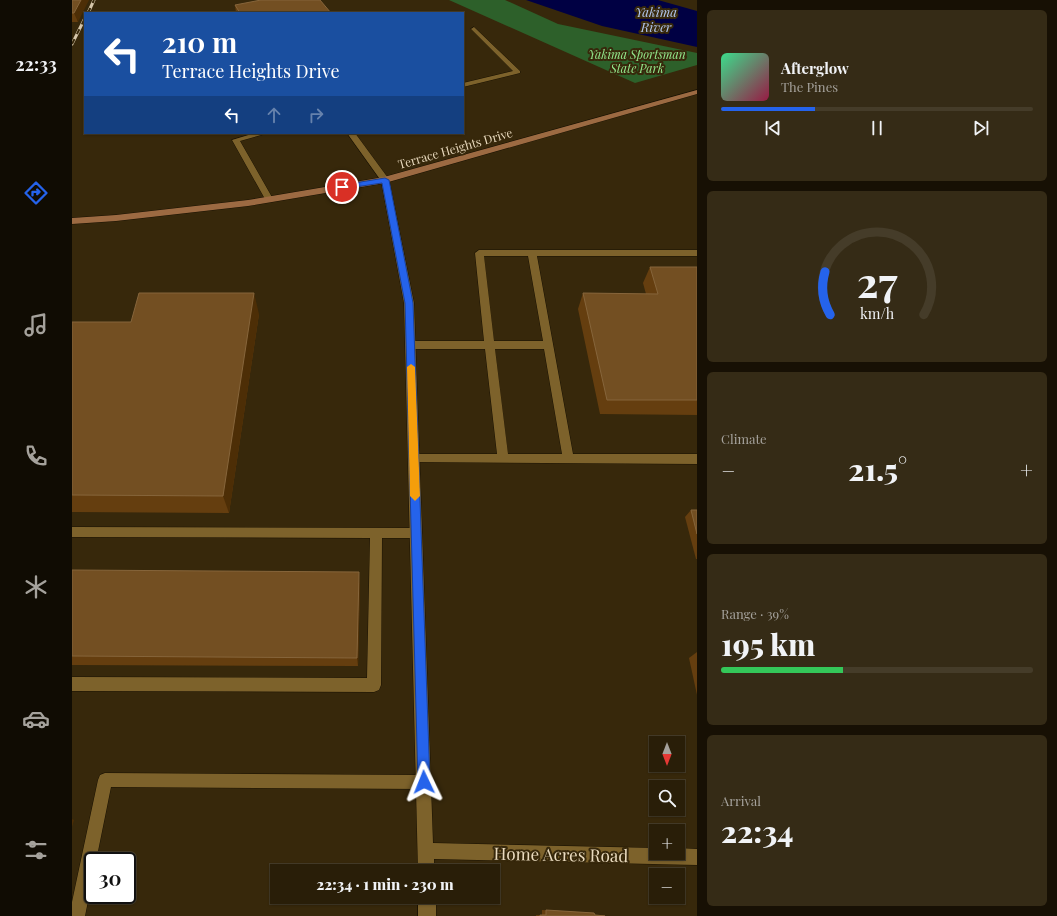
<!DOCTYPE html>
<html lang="en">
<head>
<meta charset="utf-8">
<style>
  :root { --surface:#291e08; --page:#352b16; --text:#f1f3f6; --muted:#a5a29c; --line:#453c29; --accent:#2563eb }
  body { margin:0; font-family:"Playfair Display",serif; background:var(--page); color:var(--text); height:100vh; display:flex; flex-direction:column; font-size:15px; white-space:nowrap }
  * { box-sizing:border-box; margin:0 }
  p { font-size:13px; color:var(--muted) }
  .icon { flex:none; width:22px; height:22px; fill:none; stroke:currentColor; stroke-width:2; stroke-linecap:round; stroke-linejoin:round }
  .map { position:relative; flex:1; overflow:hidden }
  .details { display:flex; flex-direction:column; gap:10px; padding:10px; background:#171004; width:360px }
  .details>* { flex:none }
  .banner { position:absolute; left:12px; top:12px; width:380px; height:122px; border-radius:0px; box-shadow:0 1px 3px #0004,0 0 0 1px var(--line); background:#1a4fa0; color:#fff; overflow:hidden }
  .needle { width:26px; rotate:180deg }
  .fabs { position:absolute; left:577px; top:736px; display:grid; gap:8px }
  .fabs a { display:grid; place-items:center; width:36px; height:36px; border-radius:0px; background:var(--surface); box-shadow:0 1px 3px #0004,0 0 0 1px var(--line); font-size:20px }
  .speed { position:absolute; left:12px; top:852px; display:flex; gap:8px; font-size:20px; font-weight:700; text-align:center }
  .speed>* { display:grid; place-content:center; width:52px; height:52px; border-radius:50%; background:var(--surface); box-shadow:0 1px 3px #0004,0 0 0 1px var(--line); line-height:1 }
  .speed .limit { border:2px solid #111; border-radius:6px; background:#fff; color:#111 }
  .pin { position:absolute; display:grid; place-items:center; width:34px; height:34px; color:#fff; margin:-17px; border:2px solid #fff; border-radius:50%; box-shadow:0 1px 4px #0007 }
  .me { position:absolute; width:44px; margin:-22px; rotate:358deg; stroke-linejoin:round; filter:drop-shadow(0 0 3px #0008) }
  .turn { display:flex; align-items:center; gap:14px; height:84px; padding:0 12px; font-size:18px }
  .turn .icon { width:52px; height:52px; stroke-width:2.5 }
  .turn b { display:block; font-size:28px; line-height:34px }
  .lanes { display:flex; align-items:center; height:38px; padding:0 12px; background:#0003; justify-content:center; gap:20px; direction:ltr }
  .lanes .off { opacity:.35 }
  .big { font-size:30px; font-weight:800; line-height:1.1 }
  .details .card { flex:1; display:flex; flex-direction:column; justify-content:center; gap:6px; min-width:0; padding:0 14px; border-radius:6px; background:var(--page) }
  .details .dial { align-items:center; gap:0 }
  .dial svg { height:104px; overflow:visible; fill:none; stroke:var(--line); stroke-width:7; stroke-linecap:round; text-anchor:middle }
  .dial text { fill:var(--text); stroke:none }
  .song { display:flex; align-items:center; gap:12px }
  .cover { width:48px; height:48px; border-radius:6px; background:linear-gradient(135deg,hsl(150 70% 55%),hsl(340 70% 35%)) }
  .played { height:4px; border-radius:2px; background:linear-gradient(90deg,var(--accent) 30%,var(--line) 30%) }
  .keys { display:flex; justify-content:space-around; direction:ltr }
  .heat { display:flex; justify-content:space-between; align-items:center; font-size:22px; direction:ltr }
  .charge { height:6px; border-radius:3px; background:linear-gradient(90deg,#34c759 39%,var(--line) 0) }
  .trip { position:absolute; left:198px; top:864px; width:230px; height:40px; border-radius:0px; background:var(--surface); box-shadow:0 1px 3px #0004,0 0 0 1px var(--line); font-weight:800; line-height:40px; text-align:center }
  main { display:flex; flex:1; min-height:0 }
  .tabs { display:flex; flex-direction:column; width:72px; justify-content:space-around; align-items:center; background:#100c03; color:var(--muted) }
  .tabs .icon { width:28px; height:28px }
  .tabs .current { color:var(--accent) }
  .tabs b { font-size:18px; color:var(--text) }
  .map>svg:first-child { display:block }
  .green { fill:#2d602a }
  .water { fill:#000043 }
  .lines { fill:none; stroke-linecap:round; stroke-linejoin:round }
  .lane-casing { stroke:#1a1203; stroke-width:1 }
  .street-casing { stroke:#1a1203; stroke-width:1 }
  .secondary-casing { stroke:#1a1203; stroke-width:1 }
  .lane { fill:#7d622b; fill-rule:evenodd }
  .street { fill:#7d622b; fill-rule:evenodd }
  .secondary { fill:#9c6a42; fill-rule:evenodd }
  .rail-casing { stroke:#d5c6aa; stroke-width:3 }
  .rail { stroke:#37280b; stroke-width:2; stroke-dasharray:5.5; stroke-linecap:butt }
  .wall { fill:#653e0f }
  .shaded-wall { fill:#4d2e06 }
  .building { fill:#734f22; stroke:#86653b }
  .route { fill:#2563eb; stroke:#184099 }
  .slow { fill:#f59e0b }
  .labels { text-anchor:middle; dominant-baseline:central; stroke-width:4; stroke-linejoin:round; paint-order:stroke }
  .far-park-label { font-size:12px; font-style:italic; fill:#93e98d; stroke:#37280b }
  .far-street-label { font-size:12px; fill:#eadbbf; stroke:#37280b }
  .far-water-label { font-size:13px; font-style:italic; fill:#b1c6ed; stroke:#37280b }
  .near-street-label { font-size:17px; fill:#eadbbf; stroke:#37280b }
</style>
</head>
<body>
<main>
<nav class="tabs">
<b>22:33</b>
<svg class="icon current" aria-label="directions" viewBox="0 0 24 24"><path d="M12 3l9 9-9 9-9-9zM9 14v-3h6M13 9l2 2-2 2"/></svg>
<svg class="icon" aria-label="music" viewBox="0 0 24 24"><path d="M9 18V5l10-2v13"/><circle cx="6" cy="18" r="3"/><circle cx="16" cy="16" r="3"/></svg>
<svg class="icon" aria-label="phone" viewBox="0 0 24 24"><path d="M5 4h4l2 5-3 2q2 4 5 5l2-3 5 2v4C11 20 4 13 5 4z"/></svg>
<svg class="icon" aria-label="climate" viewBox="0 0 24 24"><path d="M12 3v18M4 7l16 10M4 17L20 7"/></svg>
<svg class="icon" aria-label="car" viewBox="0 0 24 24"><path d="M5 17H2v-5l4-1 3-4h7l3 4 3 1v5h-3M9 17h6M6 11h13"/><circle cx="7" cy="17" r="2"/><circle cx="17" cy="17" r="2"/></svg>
<svg class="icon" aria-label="filters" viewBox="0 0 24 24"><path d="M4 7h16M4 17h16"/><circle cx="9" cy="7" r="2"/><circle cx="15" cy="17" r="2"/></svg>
</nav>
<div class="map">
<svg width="625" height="916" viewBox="0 0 625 916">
  <rect width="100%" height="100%" fill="#37280b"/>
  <!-- green -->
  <path class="green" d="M377,0h56l53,24 139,29v12l-62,18z"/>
  <!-- water -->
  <path class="water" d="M454,0h132l39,11v36l-95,-21z"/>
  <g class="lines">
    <defs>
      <g id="lane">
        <path d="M402,27l46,44v2l-57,14v-4l50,-12 -42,-42z"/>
        <path d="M183,133h13l-28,8 33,58 -4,3 -4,-3 -33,-59z"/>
        <path d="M275,133h8l33,45v4h-6z"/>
        <path d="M407,250h218v6h-160l36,198h124v10l-287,-2 -2,-3 2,-3 4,-2h83l-12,-105h-75l-5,-4 5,-4h74l-9,-88zM412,256h44l15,85h-49zM423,349h49l18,105h-54z"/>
        <path d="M0,527l344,1 4,1 2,4 -2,4 -4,1h-34l-1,147 -2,5 -5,2 -302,-1v-14l295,1 3,-140 -298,-1z"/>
        <path d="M33,773l319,2 5,2 2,5 -2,5 -5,2 -313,-2 -15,74h-3v15l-8,40h-13v-14l26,-122 2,-5z"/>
      </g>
      <g id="street">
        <path d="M313,177l4,3 25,123 19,540 223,5v5h22v-5l19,1v16l-263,-6v12h-16l-14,-568 -23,-123z"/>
        <rect x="346" y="897" width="18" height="19"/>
      </g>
      <path id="secondary" d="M625,90v4l-312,89 -137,23 -132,15 -44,3v-6l44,-3 132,-15 136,-23z"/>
    </defs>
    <!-- lane casing -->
    <use href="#lane" class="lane-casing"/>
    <!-- street casing -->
    <use href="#street" class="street-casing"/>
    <!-- secondary casing -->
    <use href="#secondary" class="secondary-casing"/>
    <!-- lane -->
    <use href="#lane" class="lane"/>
    <!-- street -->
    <use href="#street" class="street"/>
    <!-- secondary -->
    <use href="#secondary" class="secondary"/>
    <defs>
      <g id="rail">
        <path d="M16,13l6,-13"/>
        <path d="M0,44l13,-26"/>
      </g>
    </defs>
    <!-- rail casing -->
    <use href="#rail" class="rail-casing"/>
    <!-- rail -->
    <use href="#rail" class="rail"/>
  </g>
  <!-- wall -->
  <g class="wall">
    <path d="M0,0l6,22h-6z"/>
    <path d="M163,5l96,8h-95z"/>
    <path d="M578,267h47v148l-97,-1 -22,-105 5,-16 63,1 -3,-11z"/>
    <path d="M187,314l-30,199 -157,-1v-190h59z"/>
    <path d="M619,510h6v49h-1l-11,-42z"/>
    <path d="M0,570l288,13 -2,83 -286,-1z"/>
    <path d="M625,652v43l-8,-37z"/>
    <path d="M470,910l52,3 1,2 10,1h-69v-1h6z"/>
  </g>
  <!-- shaded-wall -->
  <g class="shaded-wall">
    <path d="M9,0h8l-11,22 -4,-9z"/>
    <path d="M182,293l5,21 -30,199 -6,-17z"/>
    <path d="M287,572l1,11 -2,83 -1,-8z"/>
    <path d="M0,819l2,1 -2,7z"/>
  </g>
  <!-- building -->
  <g class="building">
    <path d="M0,0h9l-7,13h-2z"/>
    <path d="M189,0h59l11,13h-91l-5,-8z"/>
    <path d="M578,267h47v133h-90l-24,-107 75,1z"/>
    <path d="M67,293h115l-31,203 -151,-1v-173h59z"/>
    <path d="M619,510h6v24z"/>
    <path d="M0,570l287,2 -2,86 -285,-2z"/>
    <path d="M474,910l48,3 1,2 10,1h-65v-1h6z"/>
  </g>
  <!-- route -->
  <path class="route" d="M313,178l4,2 24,123 17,479 -2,4 -4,2 -5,-2 -1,-4 -13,-479 -23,-120 -40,6 -4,-2 4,-2z"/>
  <!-- slow -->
  <path class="slow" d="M339,364l4,3 5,129 -5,5 -5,-5 -3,-129z"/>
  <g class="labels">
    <!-- far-park labels -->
    <g class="far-park-label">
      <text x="565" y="54">Yakima Sportsman<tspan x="565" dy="14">State Park</tspan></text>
    </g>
    <!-- far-street labels -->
    <g class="far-street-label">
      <text transform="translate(383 148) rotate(-16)">Terrace Heights Drive</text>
    </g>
    <!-- far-water labels -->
    <g class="far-water-label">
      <text x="584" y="11">Yakima<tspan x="584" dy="15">River</tspan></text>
    </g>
    <!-- near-street labels -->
    <g class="near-street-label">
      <text transform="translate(489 854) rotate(1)">Home Acres Road</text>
    </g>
  </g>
</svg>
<div class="fabs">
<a><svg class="needle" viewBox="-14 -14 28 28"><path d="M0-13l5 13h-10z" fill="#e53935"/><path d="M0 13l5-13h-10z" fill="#a5a29c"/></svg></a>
<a><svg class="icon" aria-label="search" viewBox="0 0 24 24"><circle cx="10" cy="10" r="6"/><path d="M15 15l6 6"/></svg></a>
<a>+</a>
<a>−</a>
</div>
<div class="speed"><div class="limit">30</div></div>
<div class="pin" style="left:270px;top:187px;background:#d93025"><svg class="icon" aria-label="arrive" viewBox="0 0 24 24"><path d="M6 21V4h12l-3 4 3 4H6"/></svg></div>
<svg class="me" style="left:352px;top:782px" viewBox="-20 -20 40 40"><path d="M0-17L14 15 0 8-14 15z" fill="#2563eb" stroke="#fff" stroke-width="4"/></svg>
<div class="trip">22:34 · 1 min · 230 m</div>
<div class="banner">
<div class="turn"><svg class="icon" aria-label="left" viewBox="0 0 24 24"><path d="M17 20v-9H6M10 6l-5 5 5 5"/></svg><div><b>210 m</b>Terrace Heights Drive</div></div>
<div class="lanes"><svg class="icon" aria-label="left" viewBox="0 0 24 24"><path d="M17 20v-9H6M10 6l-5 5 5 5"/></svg><svg class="icon off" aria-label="ahead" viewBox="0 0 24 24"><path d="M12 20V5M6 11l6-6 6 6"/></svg><svg class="icon off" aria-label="right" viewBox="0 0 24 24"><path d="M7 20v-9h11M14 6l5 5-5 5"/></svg></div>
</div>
</div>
<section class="details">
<div class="card">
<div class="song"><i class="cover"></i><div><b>Afterglow</b><p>The Pines</p></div></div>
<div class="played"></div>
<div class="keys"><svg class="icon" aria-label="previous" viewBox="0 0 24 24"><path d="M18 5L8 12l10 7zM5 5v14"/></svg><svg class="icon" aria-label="pause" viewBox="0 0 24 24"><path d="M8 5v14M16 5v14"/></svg><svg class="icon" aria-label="next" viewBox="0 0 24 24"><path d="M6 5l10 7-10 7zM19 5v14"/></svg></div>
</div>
<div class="card dial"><svg viewBox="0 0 100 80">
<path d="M14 69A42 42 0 1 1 86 69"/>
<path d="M14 69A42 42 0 0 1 10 36" stroke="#2563eb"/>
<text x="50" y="56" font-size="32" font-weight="700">27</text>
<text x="50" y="72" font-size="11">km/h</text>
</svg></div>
<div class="card"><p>Climate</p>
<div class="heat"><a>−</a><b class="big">21.5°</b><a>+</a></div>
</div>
<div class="card"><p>Range · 39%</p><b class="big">195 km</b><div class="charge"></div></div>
<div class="card"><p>Arrival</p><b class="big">22:34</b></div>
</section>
</main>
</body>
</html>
